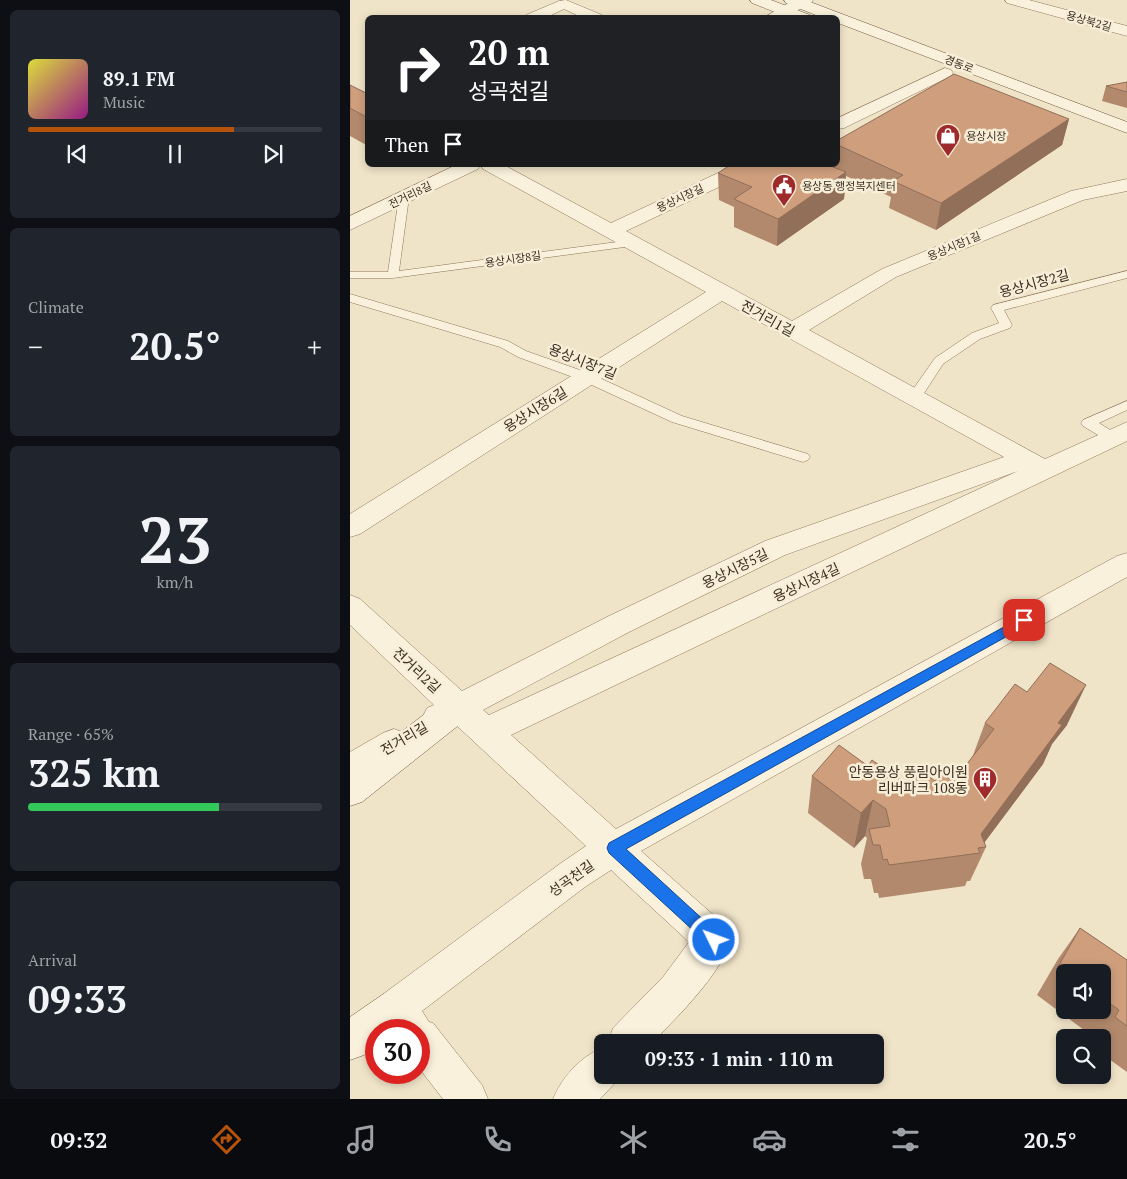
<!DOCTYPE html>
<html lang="en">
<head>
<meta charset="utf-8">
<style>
  :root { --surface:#171b24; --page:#20242c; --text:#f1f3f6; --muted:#9ea1a6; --line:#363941; --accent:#b45309 }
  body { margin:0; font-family:"PT Serif","Noto Sans KR",serif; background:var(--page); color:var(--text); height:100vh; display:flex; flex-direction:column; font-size:19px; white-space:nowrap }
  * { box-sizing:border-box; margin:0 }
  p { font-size:16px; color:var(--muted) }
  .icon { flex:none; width:28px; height:28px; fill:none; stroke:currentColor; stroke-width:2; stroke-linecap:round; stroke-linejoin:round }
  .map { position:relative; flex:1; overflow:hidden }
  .side { display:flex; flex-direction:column; gap:10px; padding:10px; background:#0d0f14; width:350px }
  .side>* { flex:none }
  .top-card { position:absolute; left:15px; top:15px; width:475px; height:152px; border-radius:8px; box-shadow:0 2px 8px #0003; background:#202124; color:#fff; overflow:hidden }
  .buttons { position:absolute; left:706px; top:964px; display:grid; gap:10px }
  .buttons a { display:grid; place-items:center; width:55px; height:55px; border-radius:8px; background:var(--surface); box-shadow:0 2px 8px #0003; font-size:25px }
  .speed { position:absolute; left:15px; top:1019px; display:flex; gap:10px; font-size:25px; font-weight:700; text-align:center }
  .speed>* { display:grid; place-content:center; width:65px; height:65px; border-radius:50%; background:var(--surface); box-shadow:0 2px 8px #0003; line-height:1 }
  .speed .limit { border:8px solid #d22; background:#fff; color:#111 }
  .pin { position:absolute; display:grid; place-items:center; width:42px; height:42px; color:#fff; margin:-21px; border-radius:10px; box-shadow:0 2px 8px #0006 }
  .me { position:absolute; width:55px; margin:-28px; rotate:312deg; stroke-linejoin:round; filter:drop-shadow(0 0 4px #0008) }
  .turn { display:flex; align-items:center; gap:18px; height:105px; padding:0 20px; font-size:22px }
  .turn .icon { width:65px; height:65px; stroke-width:2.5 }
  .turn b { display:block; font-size:35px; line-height:42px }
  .then { display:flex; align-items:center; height:48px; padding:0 20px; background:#0003; gap:10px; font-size:19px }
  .big { font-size:38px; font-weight:600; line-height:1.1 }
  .side .tile { flex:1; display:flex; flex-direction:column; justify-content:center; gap:8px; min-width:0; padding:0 18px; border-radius:8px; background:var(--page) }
  .side .dial { align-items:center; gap:0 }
  .dial b { font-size:65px; line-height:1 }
  .song { display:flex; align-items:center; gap:15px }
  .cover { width:60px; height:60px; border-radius:8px; background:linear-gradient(135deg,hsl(60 70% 55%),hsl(310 70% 35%)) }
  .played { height:5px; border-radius:2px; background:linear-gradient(90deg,var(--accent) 70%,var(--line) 70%) }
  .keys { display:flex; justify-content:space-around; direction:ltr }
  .heat { display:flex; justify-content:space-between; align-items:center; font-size:28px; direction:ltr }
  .charge { height:8px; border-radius:4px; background:linear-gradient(90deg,#34c759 65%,var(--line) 0) }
  .trip { position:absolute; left:244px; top:1034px; width:290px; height:50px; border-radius:8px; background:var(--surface); box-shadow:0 2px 8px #0003; font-weight:600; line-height:50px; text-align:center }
  .dock { display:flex; height:80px; justify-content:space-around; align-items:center; background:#090b0e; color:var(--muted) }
  .dock .icon { width:35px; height:35px }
  .dock .active { color:var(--accent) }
  .dock b { font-size:22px; color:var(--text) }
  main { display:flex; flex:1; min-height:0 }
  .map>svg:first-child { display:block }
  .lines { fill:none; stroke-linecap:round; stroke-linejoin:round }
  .lane-casing { stroke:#8d765c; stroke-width:1 }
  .street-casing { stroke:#8d765c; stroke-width:1 }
  .secondary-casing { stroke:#6f573f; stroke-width:1 }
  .lane { fill:#faf1dc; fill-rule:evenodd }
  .street { fill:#faf1dc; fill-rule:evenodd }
  .secondary { fill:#faf1dc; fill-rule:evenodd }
  .wall { fill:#b2896c; fill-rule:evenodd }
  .shaded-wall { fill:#916f58 }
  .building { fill:#cf9f7d; stroke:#916f58 }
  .route { fill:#1a73e8; stroke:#114b97 }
  .labels { text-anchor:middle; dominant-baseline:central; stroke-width:5; stroke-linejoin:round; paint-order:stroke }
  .far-street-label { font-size:11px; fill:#3d2e20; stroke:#f7eed8 }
  .far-poi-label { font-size:11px; fill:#3d2e20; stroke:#f7eed8; text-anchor:start }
  .street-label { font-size:14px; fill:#3d2e20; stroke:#f7eed8 }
  .poi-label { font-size:14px; fill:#3d2e20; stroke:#f7eed8; text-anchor:end }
</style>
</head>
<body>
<main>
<section class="side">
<div class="tile">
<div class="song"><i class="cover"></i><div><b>89.1 FM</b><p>Music</p></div></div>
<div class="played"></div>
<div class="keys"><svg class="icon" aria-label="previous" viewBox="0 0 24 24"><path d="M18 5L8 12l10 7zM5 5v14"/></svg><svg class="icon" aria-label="pause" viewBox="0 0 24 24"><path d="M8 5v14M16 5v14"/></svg><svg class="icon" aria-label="next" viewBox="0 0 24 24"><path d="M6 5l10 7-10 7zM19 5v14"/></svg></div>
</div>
<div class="tile"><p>Climate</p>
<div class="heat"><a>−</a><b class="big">20.5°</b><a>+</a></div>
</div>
<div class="tile dial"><b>23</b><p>km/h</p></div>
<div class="tile"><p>Range · 65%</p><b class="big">325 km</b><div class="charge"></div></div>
<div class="tile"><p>Arrival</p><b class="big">09:33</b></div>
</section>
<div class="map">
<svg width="777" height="1099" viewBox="0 0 777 1099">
  <rect width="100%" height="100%" fill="#f0e4c8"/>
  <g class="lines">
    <defs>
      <g id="lane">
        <path d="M54,194l5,3 -10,74 233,-31 6,3 -6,3 -239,32h-43v-6h38l11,-75z"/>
        <path d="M777,271v7l-123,32 8,15 -2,3 -30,11 -37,25 -24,37h-10l-2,-3 28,-40 37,-25 27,-10 -8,-15 2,-3z"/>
        <path d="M0,294l158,47 18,10 65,23 91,42 126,38 2,3 -2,3 -5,2 -131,-40 -91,-42 -63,-23 -18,-10 -150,-45z"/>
        <path d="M777,401v9l-28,13 19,12 2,3 -2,3h-10l-25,-15 -2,-3 2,-3z"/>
      </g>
      <g id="street">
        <path d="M216,0l36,15 2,3h-21l-19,-9 -19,9h-21l2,-3 33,-14z"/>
        <path d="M444,0h19l-2,3 -28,15h-20z"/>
        <path d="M655,0h24l98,26v10l-120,-33z"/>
        <path d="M595,68l6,2 2,3 -2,3 -107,52 -6,1v-11z"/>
        <path d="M106,165h24l-2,4 -128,61v-14z"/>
        <path d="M131,165h23l107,58 124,-58h24l-2,4 -131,62 166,90 90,-52 189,-78 56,-12v12l-44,9 -187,77 -87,53 236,129 82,-37v19l-616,294 105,94 501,-273 10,-3v24l-486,274 86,76 5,13c-15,38 -51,73 -79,102h-45l5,-14 50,-51 26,-35 -78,-72 -26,17 -163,124 7,11 4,1 49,62 6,14h-45l-24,-31v-38h-31l-6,-9 -6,-13 6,-13 179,-132 25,-17 -131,-122 -17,8 -11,-4 -5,-10 5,-10 7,-3 -84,-80v-30l10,4 102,92 147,-75 156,-75 239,-84 -282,-156 -362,233 -10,3v-23l356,-222 -223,-123zM668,471l-529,244 -6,-5 146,-78 156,-77z"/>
        <path d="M44,729l11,4 5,10 -5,10 -43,26 -12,5v-32l33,-19z"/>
        <path d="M252,1048v27h17l-3,7 -16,17h-47c9,-22 27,-42 49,-51z"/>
      </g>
      <g id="secondary">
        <path d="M400,0h21l39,15 2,3h-22l-38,-15z"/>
        <path d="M434,0h21l322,122v11l-289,-110v-5h-15l-37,-15z"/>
        <path d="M108,693l11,4 5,10 -5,10 -107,85 -12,4v-35l97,-74z"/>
        <path d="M45,989l13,6 6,13c-9,22 -15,22 -38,22v15l-12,10 -14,5v-43l32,-22z"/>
      </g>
    </defs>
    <!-- lane casing -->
    <use href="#lane" class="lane-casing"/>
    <!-- street casing -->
    <use href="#street" class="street-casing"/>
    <!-- secondary casing -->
    <use href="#secondary" class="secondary-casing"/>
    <!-- lane -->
    <use href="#lane" class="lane"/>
    <!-- street -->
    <use href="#street" class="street"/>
    <!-- secondary -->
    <use href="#secondary" class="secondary"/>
  </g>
  <!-- wall -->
  <g class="wall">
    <path d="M777,82v26l-25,-7 4,-15z"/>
    <path d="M0,85l18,9v52l-18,-10z"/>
    <path d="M719,119l-7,26 -126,85 -47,-22 2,-11 -45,-21 -2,23 -67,47 -43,-19v-20l-15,-7 -1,-27 113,-7v-1h7v-25z"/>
    <path d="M635,723l82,2 -15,19 -9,20 -59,79 2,4 -16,34h-3l-2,5 -86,12 -1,-5h-4l-3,-14h-7l-3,-15 6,-26 -2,-2 -11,12 -46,-35 4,-37 56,-10 37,17 30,-2 18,1 19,-24z"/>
    <path d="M730,928l47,32v112l-25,-18v-16h-11l1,-2 -55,-41 21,-36zM715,972h37v38h-37z"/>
  </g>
  <!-- shaded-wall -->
  <g class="shaded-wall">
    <path d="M719,119l-7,26 -126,85 5,-27z"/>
    <path d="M496,172l-2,27 -67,47 1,-27z"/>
    <path d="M736,685l-19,40 -15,19 -9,20 -62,83 -3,1 3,-14 77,-111z"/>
    <path d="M523,800l-8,36 -11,12 7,-35z"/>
  </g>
  <!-- building -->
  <g class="building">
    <path d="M604,74l115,45 -128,84 -48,-22 10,-6 -65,-30v-5z"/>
    <path d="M777,82v10l-21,-6z"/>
    <path d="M0,85l18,9v24l-18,-10z"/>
    <path d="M380,165h98l18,7 -68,47 -44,-20 18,-12 -34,-14z"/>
    <path d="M700,663l36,22 -28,38 4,2 -81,109 5,13 -8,1 2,5 -91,12 -2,-6 -4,1 -3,-15h-7l-4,-16 21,-3 -4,-17 -13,-9 -12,13 -49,-37 27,-31 29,21 4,-6 33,23 12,-15 18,13 7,-8 11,9 41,-53 -9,-6 30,-39 12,8z"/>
    <path d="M730,928l47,32v66l-12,-9 4,-7 -17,-12v-26h-36l-8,-5z"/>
  </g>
  <!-- route -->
  <path class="route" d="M674,616l5,1 1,3 -1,4 -403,225 93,85 2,6 -2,5 -5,2 -5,-2 -100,-92 -2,-5 2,-5z"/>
  <!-- icons -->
  <defs>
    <symbol id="shop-pin" viewBox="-11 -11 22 30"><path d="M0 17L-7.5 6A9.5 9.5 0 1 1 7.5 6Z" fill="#9e2a2b" stroke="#f7eed8"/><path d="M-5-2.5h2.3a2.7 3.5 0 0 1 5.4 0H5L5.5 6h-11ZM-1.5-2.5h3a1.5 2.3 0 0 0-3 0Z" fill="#fff"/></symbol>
    <symbol id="civic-pin" viewBox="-11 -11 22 30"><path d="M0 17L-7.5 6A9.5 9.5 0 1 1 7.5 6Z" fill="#9e2a2b" stroke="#f7eed8"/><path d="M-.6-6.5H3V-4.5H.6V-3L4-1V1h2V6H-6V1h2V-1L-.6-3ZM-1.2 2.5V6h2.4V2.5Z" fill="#fff"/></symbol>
    <symbol id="building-pin" viewBox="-11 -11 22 30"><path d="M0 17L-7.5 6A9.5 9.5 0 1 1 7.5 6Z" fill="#9e2a2b" stroke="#f7eed8"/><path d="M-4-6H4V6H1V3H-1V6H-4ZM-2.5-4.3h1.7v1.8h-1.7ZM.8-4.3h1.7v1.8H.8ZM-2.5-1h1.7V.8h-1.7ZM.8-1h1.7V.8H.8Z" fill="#fff"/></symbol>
  </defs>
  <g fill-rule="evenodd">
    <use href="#shop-pin" x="584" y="122" width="28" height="38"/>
    <use href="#civic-pin" x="420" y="172" width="28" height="38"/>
    <use href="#building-pin" x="621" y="765" width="28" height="38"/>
  </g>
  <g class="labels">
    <!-- far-street labels -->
    <g class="far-street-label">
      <text transform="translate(739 21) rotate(16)">용상북2길</text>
      <text transform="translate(609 64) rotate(21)">경동로</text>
      <text transform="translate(60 195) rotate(-26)">전거리8길</text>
      <text transform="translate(330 198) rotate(-25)">용상시장길</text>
      <text transform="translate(604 246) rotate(-23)">용상시장1길</text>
      <text transform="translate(163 259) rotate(-8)">용상시장8길</text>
    </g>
    <!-- far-poi labels -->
    <g class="far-poi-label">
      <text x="616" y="136">용상시장</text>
      <text x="452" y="186">용상동 행정복지센터</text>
    </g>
    <!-- street labels -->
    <g class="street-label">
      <text transform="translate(684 283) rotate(-15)">용상시장2길</text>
      <text transform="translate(418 318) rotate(29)">전거리1길</text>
      <text transform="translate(233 361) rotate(22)">용상시장7길</text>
      <text transform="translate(185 409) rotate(-32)">용상시장6길</text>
      <text transform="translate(385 568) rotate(-26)">용상시장5길</text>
      <text transform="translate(456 582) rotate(-25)">용상시장4길</text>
      <text transform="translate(67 670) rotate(43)">전거리2길</text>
      <text transform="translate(54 738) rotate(-30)">전거리길</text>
      <text transform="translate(221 878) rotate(-35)">성곡천길</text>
    </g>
    <!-- poi labels -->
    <g class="poi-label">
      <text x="618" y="771">안동용상 풍림아이원<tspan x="618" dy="16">리버파크 108동</tspan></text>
    </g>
  </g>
</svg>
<div class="buttons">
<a><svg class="icon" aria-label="sound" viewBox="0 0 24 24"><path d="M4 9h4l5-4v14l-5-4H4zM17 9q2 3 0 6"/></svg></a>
<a><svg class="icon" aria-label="search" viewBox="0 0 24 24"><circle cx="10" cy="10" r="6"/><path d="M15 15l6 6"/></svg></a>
</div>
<div class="speed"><div class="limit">30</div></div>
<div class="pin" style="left:674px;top:620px;background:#d93025"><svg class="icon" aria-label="arrive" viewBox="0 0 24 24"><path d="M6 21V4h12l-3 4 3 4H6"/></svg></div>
<svg class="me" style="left:364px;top:940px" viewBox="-20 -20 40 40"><circle r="17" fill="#1a73e8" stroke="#fff" stroke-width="3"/><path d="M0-11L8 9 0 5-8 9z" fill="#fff"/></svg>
<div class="trip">09:33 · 1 min · 110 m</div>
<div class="top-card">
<div class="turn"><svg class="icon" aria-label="right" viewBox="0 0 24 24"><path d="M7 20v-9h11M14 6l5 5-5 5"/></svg><div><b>20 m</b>성곡천길</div></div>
<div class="then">Then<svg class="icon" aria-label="arrive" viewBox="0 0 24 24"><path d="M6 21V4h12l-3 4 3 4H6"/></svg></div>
</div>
</div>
</main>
<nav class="dock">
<b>09:32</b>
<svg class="icon active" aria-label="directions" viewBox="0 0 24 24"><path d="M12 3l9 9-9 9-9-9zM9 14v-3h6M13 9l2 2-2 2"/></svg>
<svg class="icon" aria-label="music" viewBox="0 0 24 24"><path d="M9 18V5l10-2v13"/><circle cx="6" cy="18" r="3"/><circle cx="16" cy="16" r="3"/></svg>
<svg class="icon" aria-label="phone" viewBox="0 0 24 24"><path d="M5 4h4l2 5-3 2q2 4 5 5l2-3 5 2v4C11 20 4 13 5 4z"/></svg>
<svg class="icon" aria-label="climate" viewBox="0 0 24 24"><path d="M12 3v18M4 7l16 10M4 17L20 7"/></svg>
<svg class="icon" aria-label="car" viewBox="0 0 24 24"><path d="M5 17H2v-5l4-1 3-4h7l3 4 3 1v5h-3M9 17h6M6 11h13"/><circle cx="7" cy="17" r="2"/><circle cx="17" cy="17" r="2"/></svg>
<svg class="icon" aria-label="filters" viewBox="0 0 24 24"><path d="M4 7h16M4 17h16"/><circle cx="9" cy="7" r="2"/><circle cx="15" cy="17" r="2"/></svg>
<b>20.5°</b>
</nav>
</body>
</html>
